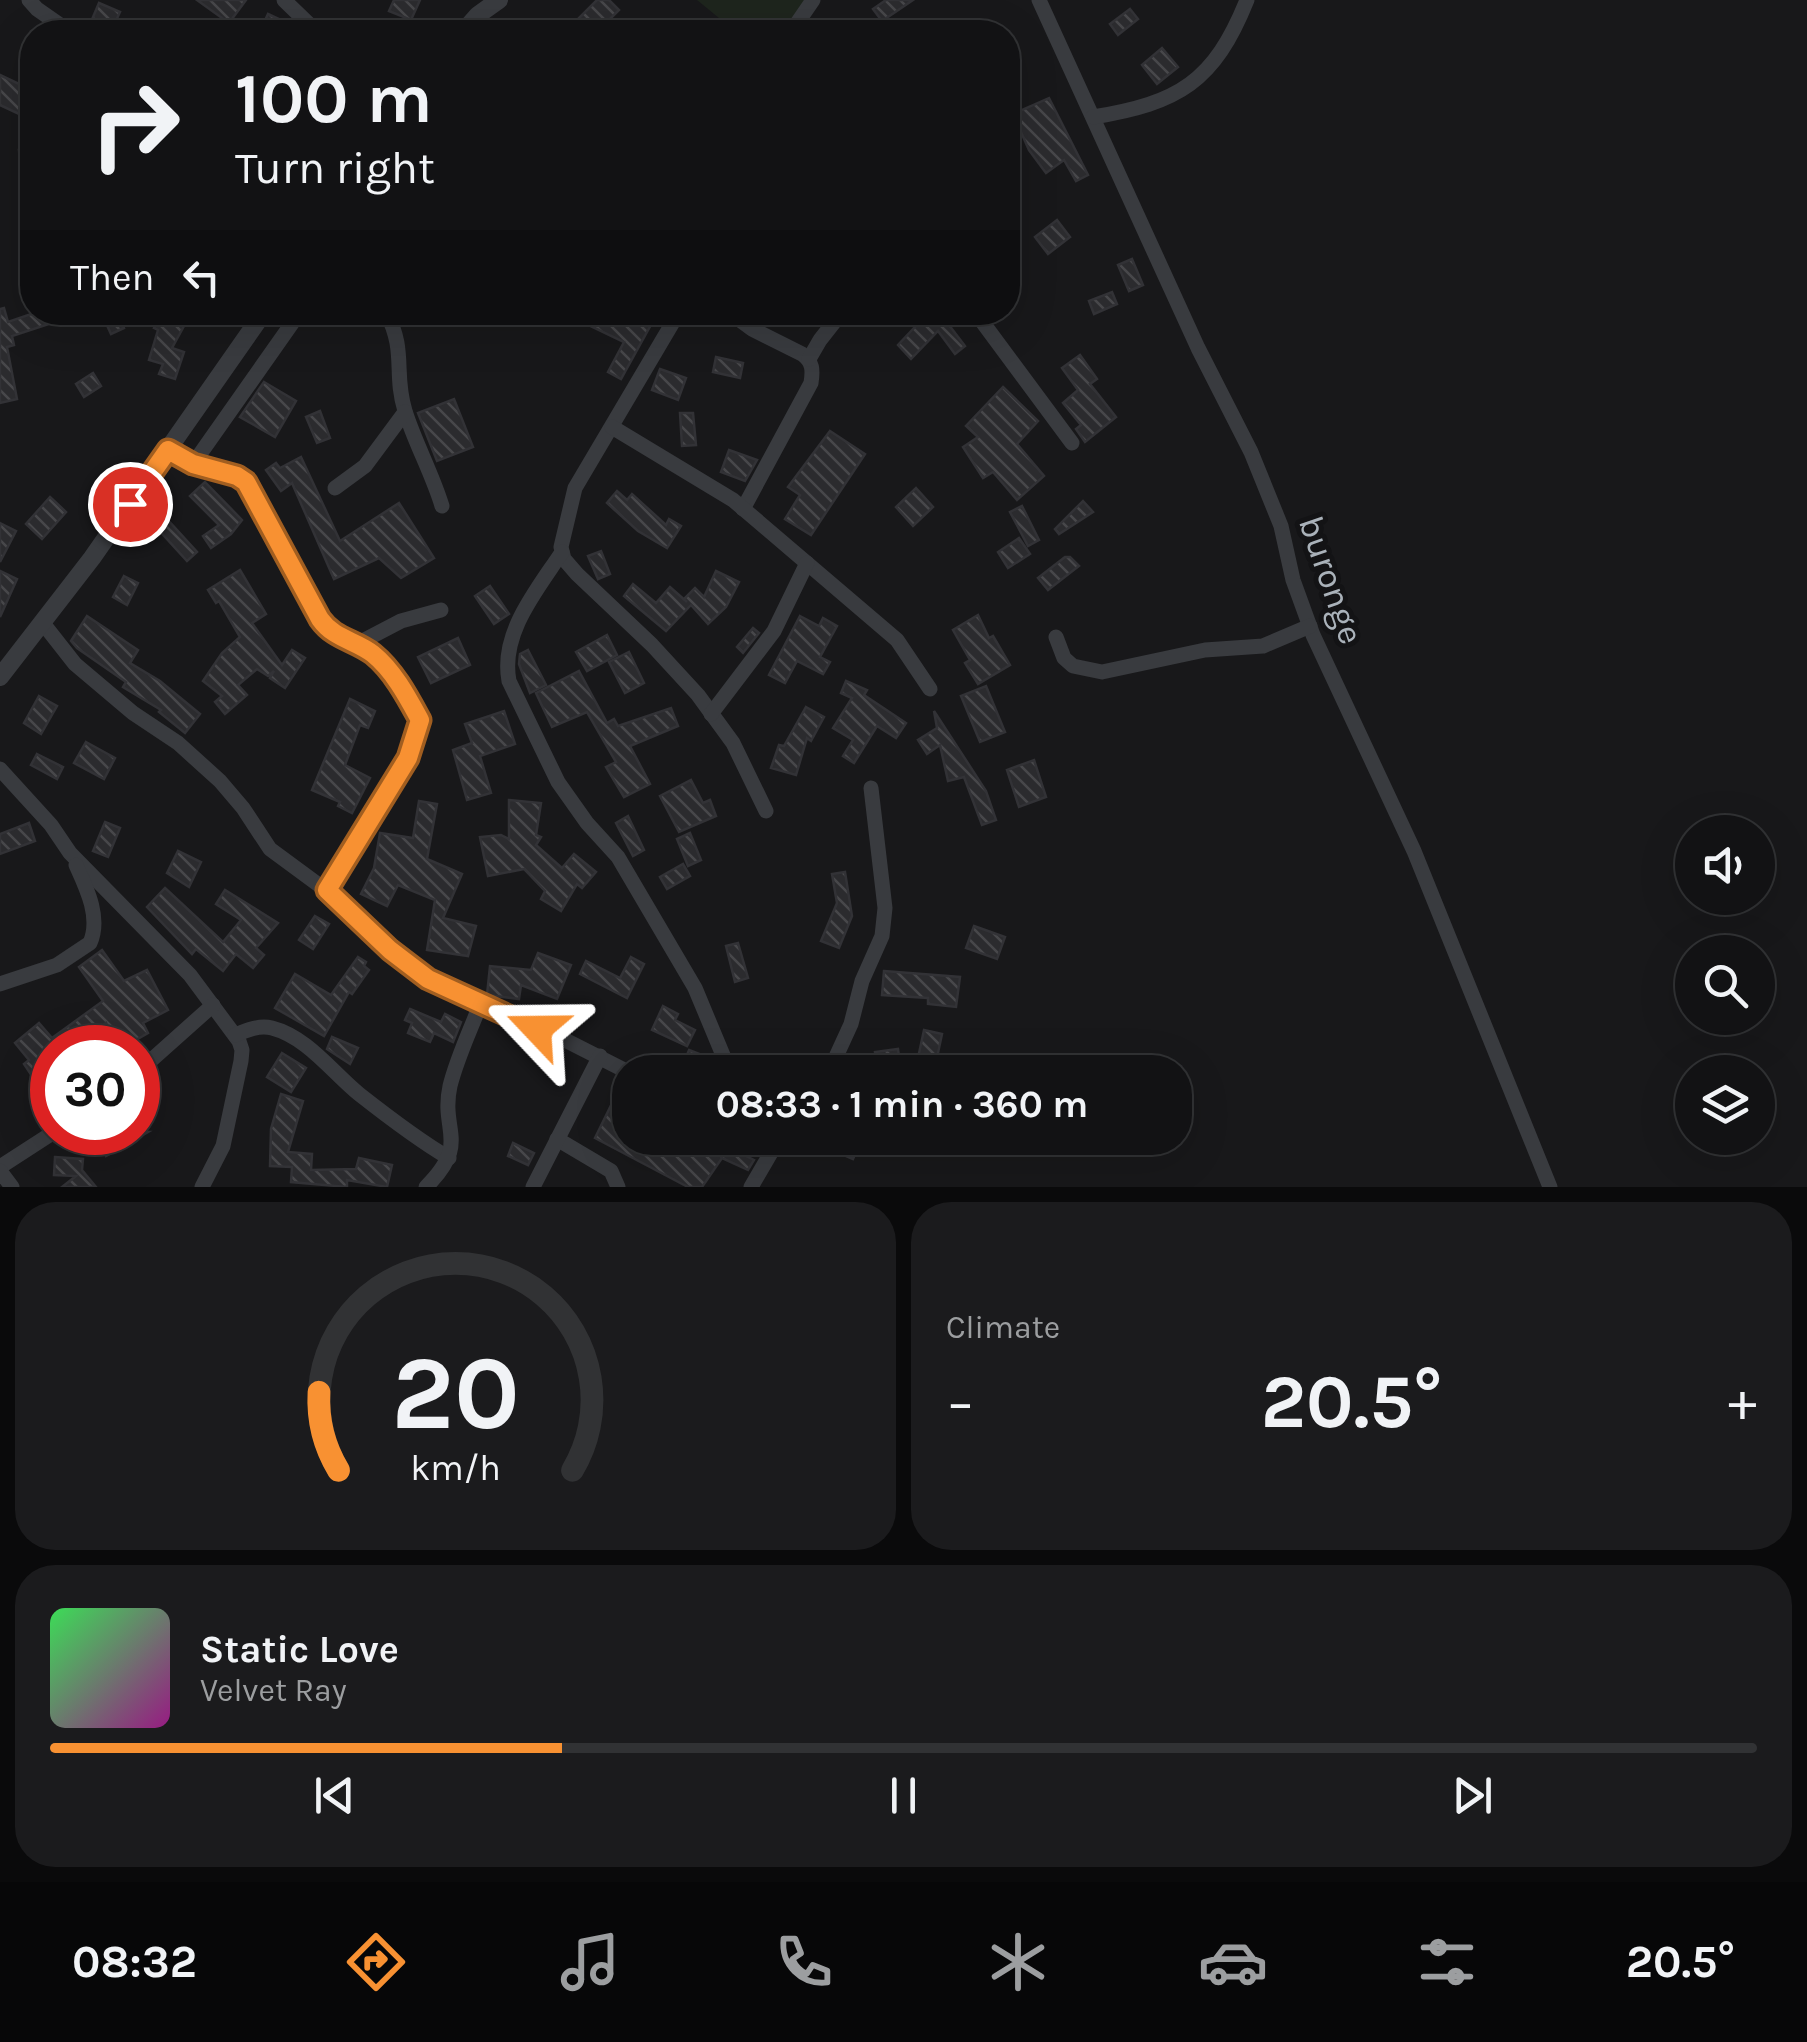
<!DOCTYPE html>
<html lang="en">
<head>
<meta charset="utf-8">
<style>
  :root { --surface:#121214; --page:#1b1b1d; --text:#f1f3f6; --muted:#9c9ea0; --line:#313234; --accent:#f89132 }
  body { margin:0; font-family:Karla,sans-serif; background:var(--page); color:var(--text); height:100vh; display:flex; flex-direction:column; font-size:38px; white-space:nowrap }
  * { box-sizing:border-box; margin:0 }
  p { font-size:32px; color:var(--muted) }
  .icon { flex:none; width:55px; height:55px; fill:none; stroke:currentColor; stroke-width:2; stroke-linecap:round; stroke-linejoin:round }
  .map { position:relative; height:1187px; overflow:hidden }
  .sheet { display:flex; flex-direction:column; gap:15px; padding:15px; background:#0a0a0b; flex:1 }
  .sheet>* { flex:none }
  .top-card { position:absolute; left:20px; top:20px; width:1000px; height:305px; border-radius:40px; box-shadow:0 10px 40px #0002,0 0 0 2px var(--line); background:#121214; color:var(--text); overflow:hidden }
  .tools { position:absolute; left:1675px; top:815px; display:grid; gap:20px }
  .tools a { display:grid; place-items:center; width:100px; height:100px; border-radius:50%; background:var(--surface); box-shadow:0 10px 40px #0002,0 0 0 2px var(--line); font-size:50px }
  .speed { position:absolute; left:30px; top:1025px; display:flex; gap:20px; font-size:50px; font-weight:700; text-align:center }
  .speed>* { display:grid; place-content:center; width:130px; height:130px; border-radius:50%; background:var(--surface); box-shadow:0 10px 40px #0002,0 0 0 2px var(--line); line-height:1 }
  .speed .limit { border:15px solid #d22; background:#fff; color:#111 }
  .pin { position:absolute; display:grid; place-items:center; width:85px; height:85px; color:#fff; margin:-42px; border:5px solid #fff; border-radius:50%; box-shadow:0 2px 10px #0007 }
  .me { position:absolute; width:110px; margin:-55px; rotate:293deg; stroke-linejoin:round; filter:drop-shadow(0 0 8px #0008) }
  .turn { display:flex; align-items:center; gap:35px; height:210px; padding:0 50px; font-size:45px }
  .turn .icon { width:130px; height:130px; stroke-width:2.5 }
  .turn b { display:block; font-size:70px; line-height:85px }
  .then { display:flex; align-items:center; height:95px; padding:0 50px; background:#0003; gap:20px; font-size:38px }
  .big { font-size:75px; font-weight:700; line-height:1.1 }
  .sheet .tile { flex:1; display:flex; flex-direction:column; justify-content:center; gap:15px; min-width:0; padding:0 35px; border-radius:40px; background:var(--page) }
  .sheet .dial { align-items:center; gap:0 }
  .dial svg { height:260px; overflow:visible; fill:none; stroke:var(--line); stroke-width:7; stroke-linecap:round; text-anchor:middle }
  .dial text { fill:var(--text); stroke:none }
  .song { display:flex; align-items:center; gap:30px }
  .cover { width:120px; height:120px; border-radius:15px; background:linear-gradient(135deg,hsl(130 70% 55%),hsl(310 70% 35%)) }
  .played { height:10px; border-radius:5px; background:linear-gradient(90deg,var(--accent) 30%,var(--line) 30%) }
  .keys { display:flex; justify-content:space-around; direction:ltr }
  .heat { display:flex; justify-content:space-between; align-items:center; font-size:55px; direction:ltr }
  .sheet .tiles { flex:1; display:grid; gap:15px; grid-template-columns:1fr 1fr }
  .tile:last-child { grid-column:span 2 }
  .trip { position:absolute; left:612px; top:1055px; width:580px; height:100px; border-radius:40px; background:var(--surface); box-shadow:0 10px 40px #0002,0 0 0 2px var(--line); font-weight:700; line-height:100px; text-align:center }
  .menu { display:flex; height:160px; justify-content:space-around; align-items:center; background:#070708; color:var(--muted) }
  .menu .icon { width:70px; height:70px }
  .menu .selected { color:var(--accent) }
  .menu b { font-size:45px; color:var(--text) }
  .map>svg:first-child { display:block }
  .grass { fill:#1e251d }
  .building { fill:url(#building-back-hatch); stroke:#323236; stroke-width:2.5 }
  .lines { fill:none; stroke-linecap:round; stroke-linejoin:round }
  .minor { stroke:#393b3f; stroke-width:15 }
  .tertiary { stroke:#393b3f; stroke-width:18 }
  .route-casing { stroke:#a15e20; stroke-width:25 }
  .route { stroke:#f89132; stroke-width:18 }
  .labels { text-anchor:middle; dominant-baseline:central; stroke-width:10; stroke-linejoin:round; paint-order:stroke }
  .street-label { font-size:35px; fill:#aab2ba; stroke:#131315 }
</style>
</head>
<body>
<div class="map">
<svg width="1807" height="1187" viewBox="0 0 1807 1187">
  <defs>
    <pattern id="building-back-hatch" width="6" height="6" patternUnits="userSpaceOnUse" patternTransform="scale(2.5)"><rect width="6" height="6" fill="#2b2b2e"/><path d="M-1 5l2 2M0 0l6 6M5-1l2 2" fill="none" stroke="#47474a"/></pattern>
  </defs>
  <rect width="100%" height="100%" fill="#18181a"/>
  <!-- grass -->
  <path class="grass" d="M697,0h119l-31,32h-49z"/>
  <!-- building -->
  <g class="building">
    <path d="M197,0h49l-17,23z"/>
    <path d="M394,0h26l-9,20 -22,-9z"/>
    <path d="M597,0h12l10,10 -22,22h-32z"/>
    <path d="M886,0h27l-31,21 -9,-12z"/>
    <path d="M99,3l21,9 -9,20 -23,-3z"/>
    <path d="M1130,9l8,10 -20,16 -8,-11z"/>
    <path d="M268,14l28,13 5,5h-31l-9,-3z"/>
    <path d="M1162,48l16,19 -21,17 -15,-19z"/>
    <path d="M0,75l32,15v30l-32,-15z"/>
    <path d="M1049,98l39,77 -12,6 -12,-21 -18,13 -17,-23 -16,-36z"/>
    <path d="M32,149v40l-10,1 -3,-40z"/>
    <path d="M1057,220l13,17 -22,17 -13,-17z"/>
    <path d="M1132,259l11,26 -14,6 -11,-26z"/>
    <path d="M1112,292l5,12 -23,10 -5,-13z"/>
    <path d="M4,308l4,14 29,-10h39v3l-64,21 2,9 -7,2 10,52 -17,4v-94z"/>
    <path d="M101,312h17l6,16 -13,6z"/>
    <path d="M589,312h15l27,12 5,-10 17,7 -32,58 -13,-7 16,-30 -40,-19z"/>
    <path d="M929,312h10l26,34 -10,8 -17,-23 -27,28 -13,-14z"/>
    <path d="M162,314l22,12 -12,22 12,4 -9,27 -16,-5 4,-10 -14,-4 9,-30 -4,-2z"/>
    <path d="M1080,355l17,24 -7,5 26,33 -31,25 -9,-13 5,-4 -18,-22 15,-13 -16,-22z"/>
    <path d="M716,357l27,6 -3,15 -27,-6z"/>
    <path d="M660,369l26,9 -8,22 -26,-10z"/>
    <path d="M93,373l8,13 -17,11 -8,-13z"/>
    <path d="M264,382l32,19 -21,36 -35,-20z"/>
    <path d="M1003,387l35,34 -21,23 27,32 -27,24 -24,-28 -10,6 -20,-31 15,-10 -12,-11z"/>
    <path d="M454,399l19,48 -36,14 -19,-48z"/>
    <path d="M320,411l10,27 -13,5 -11,-26z"/>
    <path d="M680,413h13l3,32 -14,1z"/>
    <path d="M830,431l35,23 -54,81 -26,-16 15,-24 -12,-8z"/>
    <path d="M729,450l28,10 -12,21 -24,-9z"/>
    <path d="M301,457l39,84 59,-38 35,55 -33,20 -22,-20 -45,21 -42,-96 -11,8 -15,-21 10,-7 4,5z"/>
    <path d="M205,482l37,38 -11,14 -20,14 -8,-12 16,-11 -29,-29z"/>
    <path d="M916,488l17,19 -20,19 -17,-19z"/>
    <path d="M617,491l10,9 5,-6 34,31 3,-6 12,7 -14,22 -29,-17 -31,-28z"/>
    <path d="M50,497l16,15 -24,27 -16,-15z"/>
    <path d="M1083,501l10,11 -34,22 -4,-5z"/>
    <path d="M1022,506l17,34 -11,6 -18,-34z"/>
    <path d="M167,519l30,33 -10,9 -30,-33z"/>
    <path d="M0,523l16,8 -16,31z"/>
    <path d="M1019,538l11,16 -22,14 -10,-16z"/>
    <path d="M601,551l9,23 -12,5 -10,-23z"/>
    <path d="M1065,557h5l9,9 -31,24 -10,-12z"/>
    <path d="M240,570l26,44 -14,9 30,42 10,-15 13,8 -20,30 -15,-10 4,-7 -6,5 -11,-7 -19,16 9,10 -22,19 -10,-12 7,-6 -19,-15 19,-28 18,-16 -21,-36 -3,2 -8,-13z"/>
    <path d="M0,571l17,8 -17,38z"/>
    <path d="M716,571l23,11 -13,25 -18,17 -17,-19 -25,26 -42,-35 9,-12 23,19 14,-16 17,15 -3,-3 11,-11 9,9z"/>
    <path d="M124,576l14,7 -11,22 -14,-8z"/>
    <path d="M490,586l19,28 -15,10 -19,-28z"/>
    <path d="M978,615l11,23 4,-2 17,29 -32,19 -13,-21 5,-3 -17,-30z"/>
    <path d="M87,616l51,34 -8,13 30,18 40,33 -15,19 -26,-21 2,-2 -38,-23 3,-5 -49,-34 -6,-7z"/>
    <path d="M800,616l19,10 4,-8 14,8 -17,31 10,5 -7,12 -26,-13 -12,22 -16,-8z"/>
    <path d="M753,628l6,5 -16,20 -6,-6z"/>
    <path d="M607,635l10,20 -30,16 -11,-19z"/>
    <path d="M458,638l12,27 -39,18 -13,-26z"/>
    <path d="M528,650l18,35 -16,8 -11,-29 1,-10z"/>
    <path d="M629,652l15,31 -19,10 -16,-31z"/>
    <path d="M579,671l28,52 7,-4 4,7 53,-18 7,18 -48,20 20,38 -26,13 -18,-30 10,-5 -29,-50 -35,15 -16,-34z"/>
    <path d="M846,681l21,9 -3,5 42,28 -10,15 -19,-12 -23,37 -11,-7 10,-16 -20,-12 19,-30 -11,-5z"/>
    <path d="M986,686l19,46 -25,10 -19,-46z"/>
    <path d="M39,696l18,10 -16,28 -17,-11z"/>
    <path d="M350,699l25,12 -7,17 -8,-3 -15,40 25,13 -18,35 -14,-7 2,-4 -28,-12z"/>
    <path d="M806,707l18,10 -13,24 -4,-3 -11,37 -25,-7 8,-23 5,1z"/>
    <path d="M504,711l11,33 -35,12 11,37 -24,7 -14,-50 19,-7 -7,-19z"/>
    <path d="M934,711l52,80 10,29 -14,5 -18,-48 -16,4 -8,-36 -13,9 -9,-14 19,-12z"/>
    <path d="M86,742l29,16 -11,21 -30,-16z"/>
    <path d="M37,754l26,13 -6,12 -26,-14z"/>
    <path d="M1034,760l12,37 -27,10 -12,-37z"/>
    <path d="M691,780l12,23 7,-3 6,16 -37,16 -19,-36z"/>
    <path d="M509,800l32,3 -5,32 5,2 -5,8 26,23 12,-14 22,18 -14,16 -5,-4 -16,27 -20,-12 4,-8 -21,-22 -36,7 -8,-39 21,-2 8,4z"/>
    <path d="M419,801l18,3 -10,55 35,15 -19,44 33,8 -8,30 -41,-6 8,-50 -37,-15 -11,21 -26,-12 13,-26 6,-35 33,5z"/>
    <path d="M628,816l16,34 -11,6 -17,-33z"/>
    <path d="M105,822l15,6 -12,29 -15,-6z"/>
    <path d="M29,823l6,18 -35,13v-20z"/>
    <path d="M690,833l11,27 -13,6 -11,-27z"/>
    <path d="M178,851l23,11 -12,25 -22,-14z"/>
    <path d="M683,864l7,12 -23,13 -7,-12z"/>
    <path d="M845,872l7,44 -13,32 -18,-7 16,-38 -5,-29z"/>
    <path d="M165,888l58,54 18,-22 -25,-16 9,-14 53,33 -22,25 8,7 -11,13 -17,-14 -13,17 -27,-22 -4,5 -45,-47z"/>
    <path d="M315,916l14,8 -16,25 -14,-9z"/>
    <path d="M974,926l31,11 -8,22 -31,-11z"/>
    <path d="M738,943l10,35 -13,4 -9,-36z"/>
    <path d="M102,950l22,31 23,-11 21,40 -25,13 5,10 -26,15h-3l-13,-25 -33,25h-21v14l-20,14 -8,-12 5,-4 -14,-17 24,-20 13,15 51,-37 -24,-34z"/>
    <path d="M538,953l33,12 -14,34 -36,-14 -2,14 -32,-4 3,-29 41,4z"/>
    <path d="M358,957l8,5 -2,4 5,4 -17,24 -3,-2 -25,44 -49,-28 20,-34 36,21z"/>
    <path d="M631,957l13,7 -17,34 -47,-24 6,-13 34,17z"/>
    <path d="M884,971l76,6 -4,30 -28,-3v-6l-46,-3z"/>
    <path d="M663,1006l15,8 -3,6 20,10 -8,16 -35,-16z"/>
    <path d="M410,1009l31,13 4,-8 16,8 -8,20 -19,-9 -4,9 -22,-9 4,-10 -7,-3z"/>
    <path d="M924,1030l18,4 -8,38h-19z"/>
    <path d="M332,1037l26,11 -8,16 -23,-15z"/>
    <path d="M898,1049l2,15 -23,3 -2,-15z"/>
    <path d="M689,1050l13,5 -6,17h-16z"/>
    <path d="M282,1053l24,15 -15,24 -24,-15z"/>
    <path d="M776,1057l31,15h-39z"/>
    <path d="M618,1091l12,5v21l-7,21h110l-5,9 26,13 -6,10 -26,-12 -20,29h-14l-93,-49z"/>
    <path d="M281,1094l22,7 -15,51 24,2 -1,16 45,-1 3,-11 33,7 -5,22 -40,-7v7l-56,-5 1,-15 -22,-1 1,-37z"/>
    <path d="M93,1132h55l-42,24z"/>
    <path d="M843,1138h19l-9,21 -16,-7z"/>
    <path d="M513,1143l21,10 -6,12 -20,-9z"/>
    <path d="M55,1157l28,2 -1,11 14,17h-34l14,-11 -22,-1z"/>
  </g>
  <g class="lines">
    <!-- minor -->
    <g class="minor">
      <path d="M29,0l8,9 33,23"/>
      <path d="M284,0l33,32"/>
      <path d="M1039,0l159,348 53,104 30,74 12,54 20,55 101,216 136,336"/>
      <path d="M791,32l22,-32"/>
      <path d="M1093,117c86,-14 121,-35 154,-117"/>
      <path d="M386,312c21,40 7,60 19,99 10,32 27,62 37,95"/>
      <path d="M679,312l-104,176 -14,59 3,12 13,15 75,71 46,50 35,48 33,68"/>
      <path d="M729,312l23,17 50,25c11,8 11,16 9,29l-68,126"/>
      <path d="M975,312l97,131"/>
      <path d="M809,359l11,-19 22,-28"/>
      <path d="M612,427l121,73 164,140 33,49"/>
      <path d="M168,450l25,14 53,19 74,136c15,19 35,21 53,35 21,16 35,44 47,66l-12,38 -81,133"/>
      <path d="M193,464l107,-152"/>
      <path d="M335,488l30,-22 40,-54"/>
      <path d="M562,552c-25,38 -62,81 -53,129l49,101 29,41 31,34 77,131 35,84"/>
      <path d="M42,622l33,42 58,49 45,30 42,38 23,27 27,41 57,42 63,59 38,29 77,38 64,25 61,31"/>
      <path d="M1056,637l8,21 9,8 29,6 103,-22 58,-4 47,-20"/>
      <path d="M357,644l44,-23 40,-11"/>
      <path d="M711,714l63,-83 33,-68"/>
      <path d="M0,769l51,56 19,28 120,122 49,66 3,9 -1,11 -18,85 -21,41"/>
      <path d="M0,984l57,-19 33,-22c11,-25 -3,-54 -14,-78"/>
      <path d="M235,1035c12,-5 24,-10 37,-7 35,9 60,44 87,66 28,22 59,46 90,64"/>
      <path d="M138,1072l75,-67"/>
      <path d="M829,1072l22,-48 11,-43 20,-45 3,-28 -14,-120"/>
      <path d="M747,1138l25,13"/>
      <path d="M557,1139l54,32 7,16"/>
      <path d="M0,1167l54,-35"/>
      <path d="M0,1171l12,16"/>
      <path d="M426,1187c45,-45 14,-55 24,-101 7,-28 20,-55 30,-81"/>
      <path d="M533,1187l67,-131"/>
      <path d="M751,1187l21,-36 13,-13"/>
    </g>
    <!-- tertiary -->
    <g class="tertiary">
      <path d="M463,32l15,-17 21,-15"/>
      <path d="M0,677l92,-119 172,-246"/>
    </g>
  </g>
  <g class="lines">
    <defs>
      <path id="route" d="M130,504l38,-54 25,14 44,12 9,6 74,137c14,20 35,21 53,35 21,17 35,44 47,66l-12,38 -81,132 63,60 38,29 109,50"/>
    </defs>
    <!-- route casing -->
    <use href="#route" class="route-casing"/>
    <!-- route -->
    <use href="#route" class="route"/>
  </g>
  <g class="labels">
    <!-- street labels -->
    <g class="street-label">
      <text transform="translate(1331 580) rotate(71)">buronge</text>
    </g>
  </g>
</svg>
<div class="tools">
<a><svg class="icon" aria-label="sound" viewBox="0 0 24 24"><path d="M4 9h4l5-4v14l-5-4H4zM17 9q2 3 0 6"/></svg></a>
<a><svg class="icon" aria-label="search" viewBox="0 0 24 24"><circle cx="10" cy="10" r="6"/><path d="M15 15l6 6"/></svg></a>
<a><svg class="icon" aria-label="layers" viewBox="0 0 24 24"><path d="M12 4l9 5-9 5-9-5zM3 14l9 5 9-5"/></svg></a>
</div>
<div class="speed"><div class="limit">30</div></div>
<div class="pin" style="left:130px;top:504px;background:#d93025"><svg class="icon" aria-label="arrive" viewBox="0 0 24 24"><path d="M6 21V4h12l-3 4 3 4H6"/></svg></div>
<svg class="me" style="left:537px;top:1029px" viewBox="-20 -20 40 40"><path d="M0-17L14 15 0 8-14 15z" fill="#f89132" stroke="#fff" stroke-width="4"/></svg>
<div class="trip">08:33 · 1 min · 360 m</div>
<div class="top-card">
<div class="turn"><svg class="icon" aria-label="right" viewBox="0 0 24 24"><path d="M7 20v-9h11M14 6l5 5-5 5"/></svg><div><b>100 m</b>Turn right</div></div>
<div class="then">Then<svg class="icon" aria-label="left" viewBox="0 0 24 24"><path d="M17 20v-9H6M10 6l-5 5 5 5"/></svg></div>
</div>
</div>
<section class="sheet">
<div class="tiles">
<div class="tile dial"><svg viewBox="0 0 100 80">
<path d="M14 69A42 42 0 1 1 86 69"/>
<path d="M14 69A42 42 0 0 1 8 45" stroke="#f89132"/>
<text x="50" y="56" font-size="32" font-weight="700">20</text>
<text x="50" y="72" font-size="11">km/h</text>
</svg></div>
<div class="tile"><p>Climate</p>
<div class="heat"><a>−</a><b class="big">20.5°</b><a>+</a></div>
</div>
<div class="tile">
<div class="song"><i class="cover"></i><div><b>Static Love</b><p>Velvet Ray</p></div></div>
<div class="played"></div>
<div class="keys"><svg class="icon" aria-label="previous" viewBox="0 0 24 24"><path d="M18 5L8 12l10 7zM5 5v14"/></svg><svg class="icon" aria-label="pause" viewBox="0 0 24 24"><path d="M8 5v14M16 5v14"/></svg><svg class="icon" aria-label="next" viewBox="0 0 24 24"><path d="M6 5l10 7-10 7zM19 5v14"/></svg></div>
</div>
</div>
</section>
<nav class="menu">
<b>08:32</b>
<svg class="icon selected" aria-label="directions" viewBox="0 0 24 24"><path d="M12 3l9 9-9 9-9-9zM9 14v-3h6M13 9l2 2-2 2"/></svg>
<svg class="icon" aria-label="music" viewBox="0 0 24 24"><path d="M9 18V5l10-2v13"/><circle cx="6" cy="18" r="3"/><circle cx="16" cy="16" r="3"/></svg>
<svg class="icon" aria-label="phone" viewBox="0 0 24 24"><path d="M5 4h4l2 5-3 2q2 4 5 5l2-3 5 2v4C11 20 4 13 5 4z"/></svg>
<svg class="icon" aria-label="climate" viewBox="0 0 24 24"><path d="M12 3v18M4 7l16 10M4 17L20 7"/></svg>
<svg class="icon" aria-label="car" viewBox="0 0 24 24"><path d="M5 17H2v-5l4-1 3-4h7l3 4 3 1v5h-3M9 17h6M6 11h13"/><circle cx="7" cy="17" r="2"/><circle cx="17" cy="17" r="2"/></svg>
<svg class="icon" aria-label="filters" viewBox="0 0 24 24"><path d="M4 7h16M4 17h16"/><circle cx="9" cy="7" r="2"/><circle cx="15" cy="17" r="2"/></svg>
<b>20.5°</b>
</nav>
</body>
</html>
